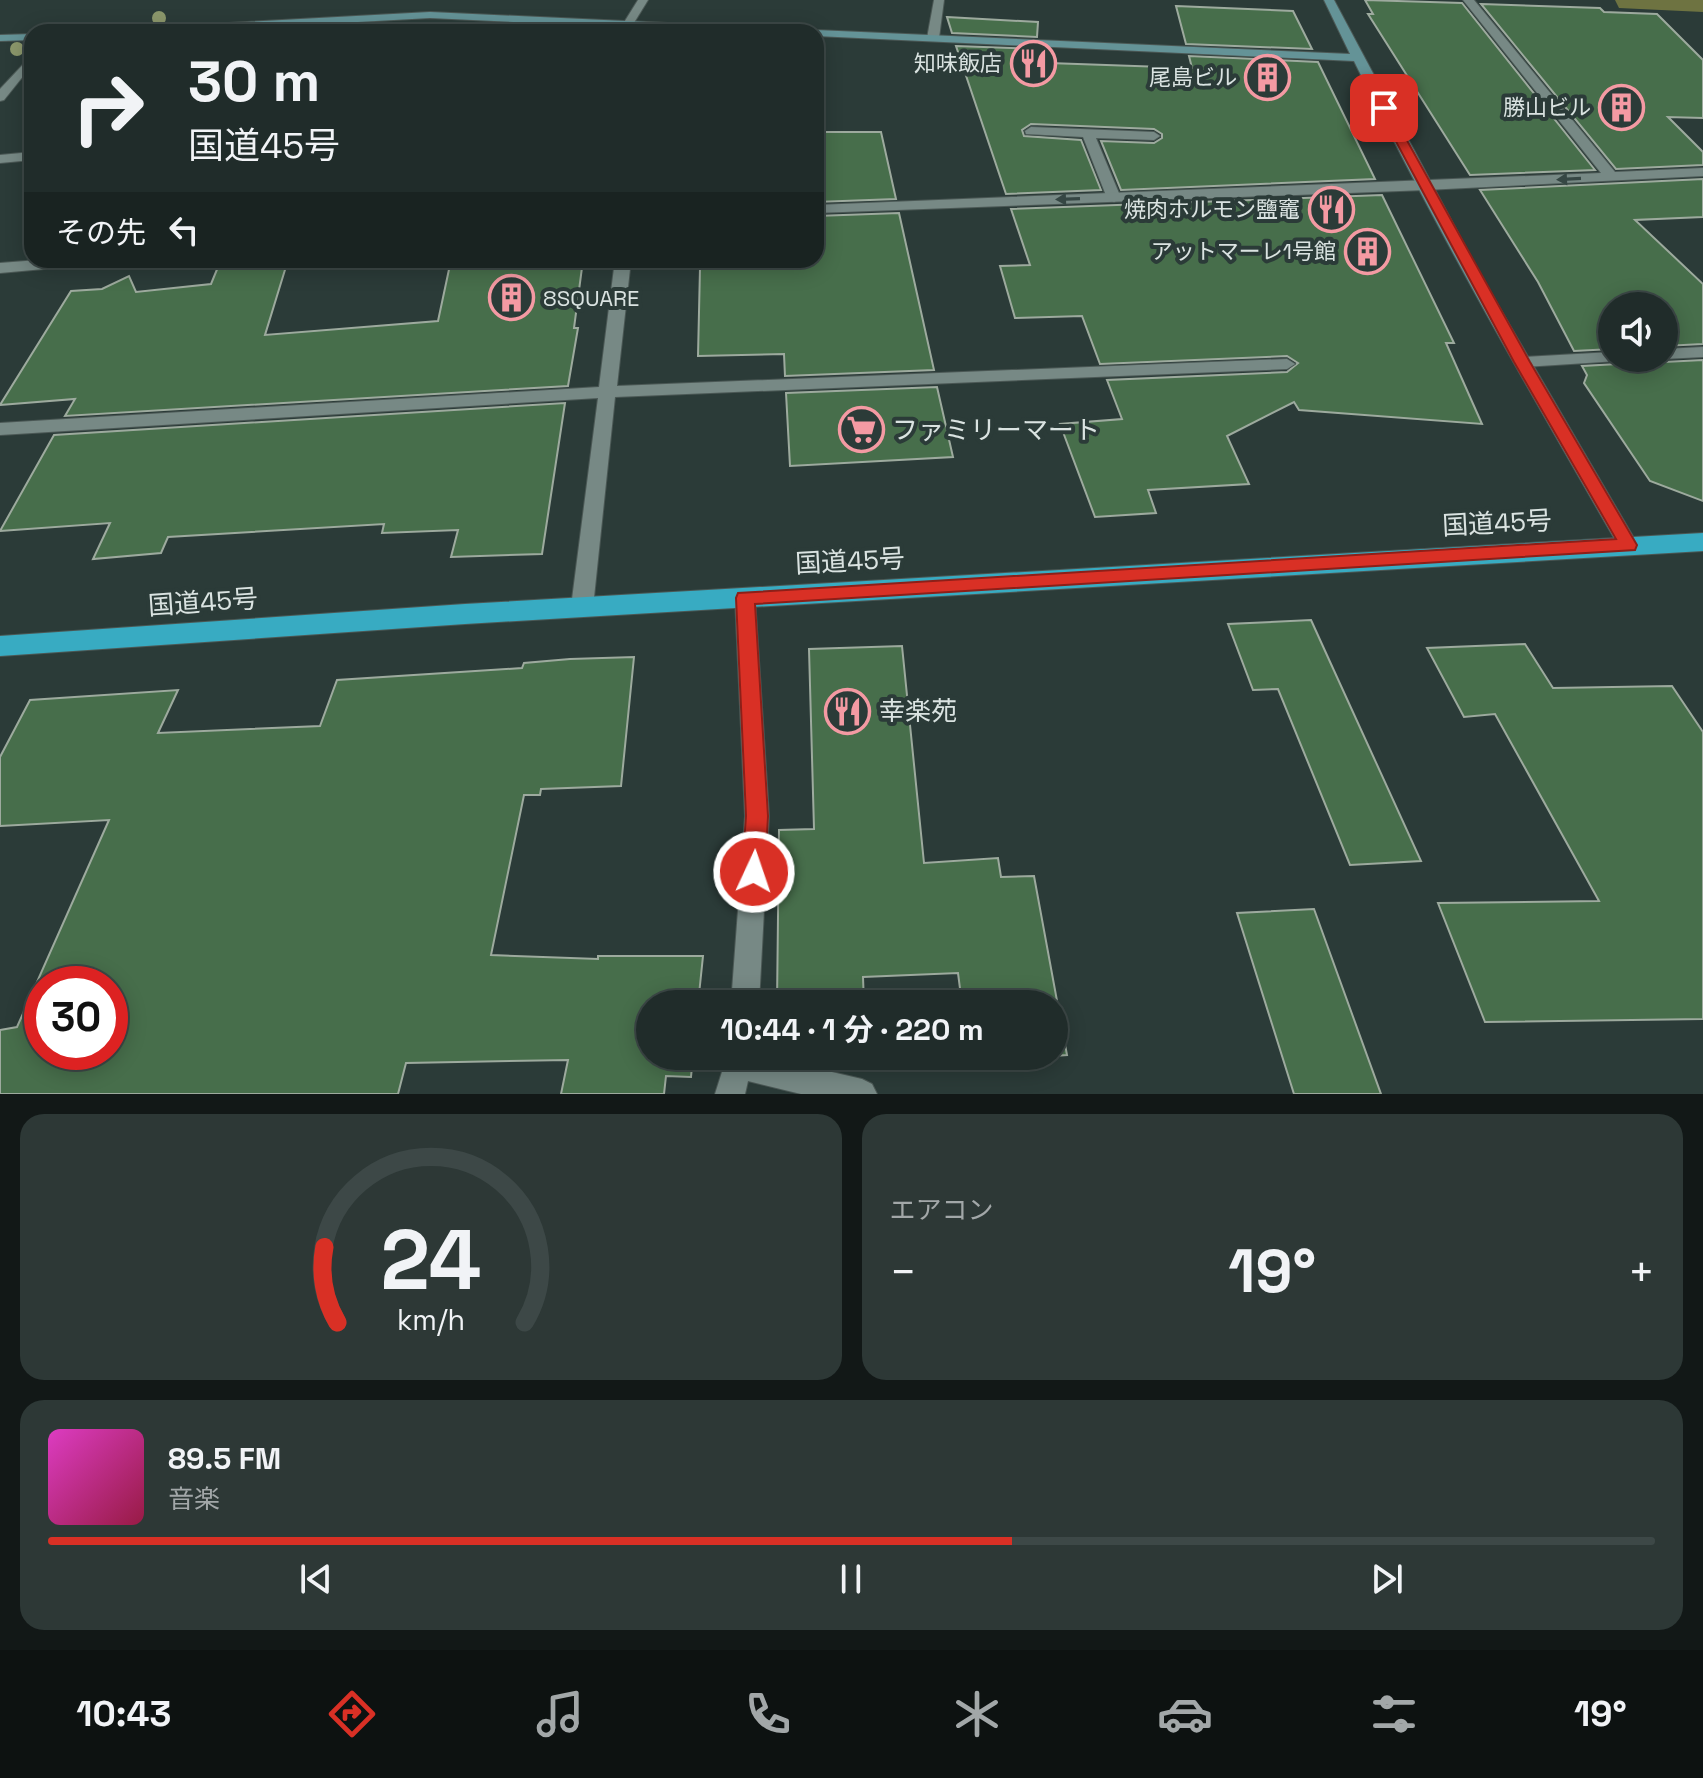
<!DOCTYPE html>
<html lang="ja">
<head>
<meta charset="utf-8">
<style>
  :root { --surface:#202c2a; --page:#2d3836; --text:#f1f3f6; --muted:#a2a7a8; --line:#3d4847; --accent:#d93025 }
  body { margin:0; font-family:"Space Grotesk","Noto Sans JP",sans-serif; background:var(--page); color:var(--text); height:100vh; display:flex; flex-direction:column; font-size:30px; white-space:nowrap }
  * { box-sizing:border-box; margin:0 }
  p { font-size:26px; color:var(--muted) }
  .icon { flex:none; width:44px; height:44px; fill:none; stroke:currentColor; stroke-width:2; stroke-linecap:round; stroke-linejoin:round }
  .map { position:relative; height:1094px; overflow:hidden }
  .sheet { display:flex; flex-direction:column; gap:20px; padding:20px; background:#121817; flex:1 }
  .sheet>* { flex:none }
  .banner { position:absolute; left:24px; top:24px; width:800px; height:244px; border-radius:24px; box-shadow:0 4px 20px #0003,0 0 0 2px var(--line); background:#202c2a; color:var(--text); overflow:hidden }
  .buttons { position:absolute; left:1598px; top:292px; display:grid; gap:16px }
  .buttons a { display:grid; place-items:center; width:80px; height:80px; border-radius:50%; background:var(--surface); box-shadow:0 4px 20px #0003,0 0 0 2px var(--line); font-size:40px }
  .speed { position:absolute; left:24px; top:966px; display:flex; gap:16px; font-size:40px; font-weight:700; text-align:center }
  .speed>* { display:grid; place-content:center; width:104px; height:104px; border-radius:50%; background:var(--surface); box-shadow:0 4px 20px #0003,0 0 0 2px var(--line); line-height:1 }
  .speed .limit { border:12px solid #d22; background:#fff; color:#111 }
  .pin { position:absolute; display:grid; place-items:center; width:68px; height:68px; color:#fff; margin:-34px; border-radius:16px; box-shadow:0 4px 12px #0006 }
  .me { position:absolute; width:88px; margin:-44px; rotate:3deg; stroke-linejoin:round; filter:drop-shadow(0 0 6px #0008) }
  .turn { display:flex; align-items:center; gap:28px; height:168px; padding:0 32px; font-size:36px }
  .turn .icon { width:104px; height:104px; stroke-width:2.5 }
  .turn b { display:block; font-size:56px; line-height:68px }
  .then { display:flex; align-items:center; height:76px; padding:0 32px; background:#0003; gap:16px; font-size:30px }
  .big { font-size:60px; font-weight:700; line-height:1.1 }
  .sheet .card { flex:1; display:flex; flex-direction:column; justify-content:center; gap:12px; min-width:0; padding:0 28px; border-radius:24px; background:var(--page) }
  .sheet .dial { align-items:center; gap:0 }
  .dial svg { height:208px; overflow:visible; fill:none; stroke:var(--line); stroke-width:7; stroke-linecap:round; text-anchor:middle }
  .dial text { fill:var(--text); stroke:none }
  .song { display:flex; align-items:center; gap:24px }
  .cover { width:96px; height:96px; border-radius:12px; background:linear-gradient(135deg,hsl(310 70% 55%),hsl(340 70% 35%)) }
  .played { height:8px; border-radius:4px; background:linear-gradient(90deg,var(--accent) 60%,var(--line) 60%) }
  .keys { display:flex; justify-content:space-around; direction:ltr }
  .heat { display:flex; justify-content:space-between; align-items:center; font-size:44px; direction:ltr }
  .sheet .tiles { flex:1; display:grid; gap:20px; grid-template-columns:1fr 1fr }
  .card:last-child { grid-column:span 2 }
  .trip { position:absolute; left:636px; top:990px; width:432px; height:80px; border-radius:40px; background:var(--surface); box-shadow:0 4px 20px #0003,0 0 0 2px var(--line); font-weight:700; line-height:80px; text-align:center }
  .tab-bar { display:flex; height:128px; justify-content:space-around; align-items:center; background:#0d1211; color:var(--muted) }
  .tab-bar .icon { width:56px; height:56px }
  .tab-bar .selected { color:var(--accent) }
  .tab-bar b { font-size:36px; color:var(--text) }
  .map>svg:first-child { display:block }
  .forest { fill:#6e7341 }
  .building { fill:#476e4b; stroke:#9daa9e; stroke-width:2; fill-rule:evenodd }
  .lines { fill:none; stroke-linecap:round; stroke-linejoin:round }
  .lane-casing { stroke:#4b5855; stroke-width:2 }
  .street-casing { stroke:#4b5855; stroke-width:2 }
  .secondary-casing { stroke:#4b5855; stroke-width:2 }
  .highway-casing { stroke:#4b5855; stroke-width:2 }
  .lane { fill:#778985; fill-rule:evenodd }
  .street { fill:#778985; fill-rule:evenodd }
  .secondary { fill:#649397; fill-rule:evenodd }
  .highway { fill:#38abc2; fill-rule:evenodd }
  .tree { fill:#8b976b }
  .oneway { fill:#364744 }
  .route { fill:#d93025; stroke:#8d1f18; stroke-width:2 }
  .labels { text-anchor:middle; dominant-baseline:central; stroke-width:8; stroke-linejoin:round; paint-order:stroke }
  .far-poi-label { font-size:22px; fill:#dae3e1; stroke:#2b3b38; text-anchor:end }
  .poi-label { font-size:26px; fill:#dae3e1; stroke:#2b3b38; text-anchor:start }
  .street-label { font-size:26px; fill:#dae3e1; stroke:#2b3b38 }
</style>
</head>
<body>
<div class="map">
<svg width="1703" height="1094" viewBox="0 0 1703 1094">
  <rect width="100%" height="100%" fill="#2b3b38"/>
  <!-- forest -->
  <path class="forest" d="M1615,0h88v12l-84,-4z"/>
  <!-- building -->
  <g class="building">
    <path d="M1365,0l97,3 133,167 -125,5 -102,-161h5z"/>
    <path d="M1481,4l119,4 4,4 53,2 46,46v58l-35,-1 35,35v13l-87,4z"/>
    <path d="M1176,6l117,5 19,38 -126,-5z"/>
    <path d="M947,17l91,5 -1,15 -85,-4z"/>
    <path d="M956,46l81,3v5h11l1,9 143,5 -3,-12 129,6 57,117 -254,11 -20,-49 53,2 8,-5v-4l-8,-5 -123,-5 -9,6 2,6 57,4 20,50 -95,4z"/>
    <path d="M816,132h65l15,67 -80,3z"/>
    <path d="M1703,179v38l-68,3 68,64v60l-39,2v-40h-52v43l-38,2 -36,-69 -58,-92z"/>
    <path d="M1382,195l72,148h-8l36,81 -183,-14 -5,-8 -67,34 22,48 -101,6 8,23 -61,4 -35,-93 62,-5 -15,-39 180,-8 11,-9 -11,-7 -187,8 -18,-48 -67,2 -15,-52 30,-1 -19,-56z"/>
    <path d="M899,213l35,157 -149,6 -1,-22 -86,2 2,-88 63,-3v-5h53v-44z"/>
    <path d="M288,260l-23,75 173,-14 13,-61h132l-9,68h4l-10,58 -503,30 10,-17 -75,6 71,-114 31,-2 27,-13 7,16 75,-8 7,-17z"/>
    <path d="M1623,358h34l7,4 39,-2v141l-53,-20 -66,-98 3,-8 -5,-9 36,-2z"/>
    <path d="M937,387l16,70 -163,9 -4,-73z"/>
    <path d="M565,403l-23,151 -91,3 7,-27 -76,3 2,-9 -216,13 -7,16 -68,6 17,-36 -110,8 54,-96z"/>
    <path d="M1311,620l20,44 90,197 -71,4 -72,-176 -25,1 -25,-66z"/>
    <path d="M1525,644l28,44 119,-2 31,46v287l-218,3 -47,-119 161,-2 -104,-187 -31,3 -37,-69z"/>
    <path d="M902,646l22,217 74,-5 3,19 33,-1 33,179 -13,1v-52h-92l-4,-31 -95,4 1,27h-87l2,-174 35,-1 -5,-180z"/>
    <path d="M634,657l-13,129 -80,3 -1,6h-16l-33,160 107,4v-3h105l-5,48h-48v52h43l-2,21 -25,-1 -2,18h-103l7,-34 -162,3 -8,31h-398v-64l17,-3 92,-207 -109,6v-69l30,-57 148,-10 -20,43 162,-7 17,-46 185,-12 2,-5 46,-4zM42,984h68v68h-68z"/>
    <path d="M1314,909l67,185h-87l-57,-181z"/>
  </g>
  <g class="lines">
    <defs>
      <path id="lane" d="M1031,127l123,5 6,4 -6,4 -58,-2 25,60 -7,4 -7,-4 -24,-61 -57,-3 -1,-3z"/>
      <g id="street">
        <path d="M638,0h10l-16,26h-8l-1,-2z"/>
        <path d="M934,0h10l-5,38 -6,3 -6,-3z"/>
        <path d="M1463,0h11l141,172 88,-4v8l-277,14 -610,23v-8l785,-32z"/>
        <path d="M32,55v10l-28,35 -4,1v-12z"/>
        <path d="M32,152v8l-32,3v-8z"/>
        <path d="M38,260h58l-8,5 -88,8v-10z"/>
        <path d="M615,260h16l-14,126 670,-27 8,5 -8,5 -672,28 -22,210 -4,6h-14l-4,-6 27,-209 -598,37v-12l599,-36z"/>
        <path d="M1703,347v10l-39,2 -4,-1h4v-9z"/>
        <path d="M1612,352v6h8l-2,3 -96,6 -8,-5 8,-5z"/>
        <path d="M745,590l7,2 3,6 14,218 -10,188h-28l14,-188 -10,-218 3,-6z"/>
        <path d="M727,1056h36l99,23 10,5 5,10h-76l-53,-13 -3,13h-30z"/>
      </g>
      <g id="secondary">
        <path d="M1324,0h10l147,276 157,269 -3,5h-14c-93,-161 -186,-322 -267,-489l-538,-25v-4h-5l5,-2 534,24z"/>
        <path d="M430,12l367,17 6,3h-78l-295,-14 -252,14h-67l6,-3z"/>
        <path d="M32,34v6l-32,1v-6z"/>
      </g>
      <path id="highway" d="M1703,533v18l-1238,73 -465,32v-20l465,-32z"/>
    </defs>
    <!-- lane casing -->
    <use href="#lane" class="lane-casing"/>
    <!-- street casing -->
    <use href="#street" class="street-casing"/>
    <!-- secondary casing -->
    <use href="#secondary" class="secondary-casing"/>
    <!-- highway casing -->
    <use href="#highway" class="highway-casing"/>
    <!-- lane -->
    <use href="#lane" class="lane"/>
    <!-- street -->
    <use href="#street" class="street"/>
    <!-- secondary -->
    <use href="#secondary" class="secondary"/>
    <!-- highway -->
    <use href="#highway" class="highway"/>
  </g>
  <!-- trees -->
  <g class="tree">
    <circle cx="159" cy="18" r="7"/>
    <circle cx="17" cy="49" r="7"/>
  </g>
  <!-- one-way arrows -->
  <defs><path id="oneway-solid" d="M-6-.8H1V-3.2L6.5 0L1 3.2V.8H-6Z" transform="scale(2)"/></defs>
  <g class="oneway">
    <use href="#oneway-solid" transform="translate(1569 179) rotate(177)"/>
    <use href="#oneway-solid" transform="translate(1068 199) rotate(178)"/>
  </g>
  <!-- route -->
  <path class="route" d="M1384,105l5,3 141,254 107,183 -2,5 -880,54 13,212 -3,56 -3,8 -8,3 -9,-3 -3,-8 4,-56 -10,-218 2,-5 878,-54 -102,-177 -136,-254z"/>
  <!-- icons -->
  <defs>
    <symbol id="restaurant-ring" viewBox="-11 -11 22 22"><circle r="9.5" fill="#2b3b38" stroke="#f49aa3" stroke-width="1.5"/><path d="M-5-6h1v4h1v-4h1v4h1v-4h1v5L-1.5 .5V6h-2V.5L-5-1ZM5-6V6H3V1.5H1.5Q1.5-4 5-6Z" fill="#f49aa3"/></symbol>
    <symbol id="building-ring" viewBox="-11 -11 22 22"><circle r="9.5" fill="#2b3b38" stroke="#f49aa3" stroke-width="1.5"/><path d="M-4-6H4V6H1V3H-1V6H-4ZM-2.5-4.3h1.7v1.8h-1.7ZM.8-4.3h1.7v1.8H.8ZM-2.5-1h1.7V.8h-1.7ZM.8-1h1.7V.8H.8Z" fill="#f49aa3"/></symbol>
    <symbol id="supermarket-ring" viewBox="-11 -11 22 22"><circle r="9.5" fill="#2b3b38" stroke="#f49aa3" stroke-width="1.5"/><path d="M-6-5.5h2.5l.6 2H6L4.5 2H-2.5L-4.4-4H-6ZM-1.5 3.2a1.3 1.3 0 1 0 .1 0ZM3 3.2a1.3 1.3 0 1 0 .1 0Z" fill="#f49aa3"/></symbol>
  </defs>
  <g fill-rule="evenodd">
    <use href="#restaurant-ring" x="1008" y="38" width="51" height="51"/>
    <use href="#building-ring" x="1242" y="52" width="51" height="51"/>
    <use href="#building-ring" x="1596" y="82" width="51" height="51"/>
    <use href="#restaurant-ring" x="1306" y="184" width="51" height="51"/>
    <use href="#building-ring" x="1342" y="226" width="51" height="51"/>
    <use href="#building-ring" x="486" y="272" width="51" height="51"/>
    <use href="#supermarket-ring" x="836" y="404" width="51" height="51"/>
    <use href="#restaurant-ring" x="822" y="686" width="51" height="51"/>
  </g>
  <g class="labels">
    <!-- far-poi labels -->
    <g class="far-poi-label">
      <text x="1002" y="63">知味飯店</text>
      <text x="1237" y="77">尾島ビル</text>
      <text x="1591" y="107">勝山ビル</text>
      <text x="1300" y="209">焼肉ホルモン鹽竈</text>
      <text x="1336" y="251">アットマーレ1号館</text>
      <text x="543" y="298" text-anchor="start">8SQUARE</text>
    </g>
    <!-- poi labels -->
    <g class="poi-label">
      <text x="892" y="430">ファミリーマート</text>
      <text x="879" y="711">幸楽苑</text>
    </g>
    <!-- street labels -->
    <g class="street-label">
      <text transform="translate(1497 523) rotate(-3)">国道45号</text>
      <text transform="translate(850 561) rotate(-3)">国道45号</text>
      <text transform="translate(203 602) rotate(-4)">国道45号</text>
    </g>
  </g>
</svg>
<div class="buttons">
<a><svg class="icon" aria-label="sound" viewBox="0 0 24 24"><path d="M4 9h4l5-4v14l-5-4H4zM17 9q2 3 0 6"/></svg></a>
</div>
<div class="speed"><div class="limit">30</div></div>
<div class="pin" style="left:1384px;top:108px;background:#d93025"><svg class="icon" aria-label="arrive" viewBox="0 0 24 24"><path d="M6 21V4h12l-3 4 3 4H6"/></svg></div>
<svg class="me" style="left:754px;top:872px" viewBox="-20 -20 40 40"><circle r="17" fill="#d93025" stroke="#fff" stroke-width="3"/><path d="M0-11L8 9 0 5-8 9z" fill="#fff"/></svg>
<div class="trip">10:44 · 1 分 · 220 m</div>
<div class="banner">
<div class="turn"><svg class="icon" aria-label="right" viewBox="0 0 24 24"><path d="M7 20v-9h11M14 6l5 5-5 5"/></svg><div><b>30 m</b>国道45号</div></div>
<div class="then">その先<svg class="icon" aria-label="left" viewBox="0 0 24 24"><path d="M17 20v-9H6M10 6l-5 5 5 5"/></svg></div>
</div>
</div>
<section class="sheet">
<div class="tiles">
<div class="card dial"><svg viewBox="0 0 100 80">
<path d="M14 69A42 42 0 1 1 86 69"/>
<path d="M14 69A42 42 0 0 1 9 40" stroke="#d93025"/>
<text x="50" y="56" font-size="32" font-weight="700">24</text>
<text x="50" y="72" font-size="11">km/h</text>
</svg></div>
<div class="card"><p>エアコン</p>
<div class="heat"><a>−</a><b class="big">19°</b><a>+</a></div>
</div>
<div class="card">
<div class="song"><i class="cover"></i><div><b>89.5 FM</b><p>音楽</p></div></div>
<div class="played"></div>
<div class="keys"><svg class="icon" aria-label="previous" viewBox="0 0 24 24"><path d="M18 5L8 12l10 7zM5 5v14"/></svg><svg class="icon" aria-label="pause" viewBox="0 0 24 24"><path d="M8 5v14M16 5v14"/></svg><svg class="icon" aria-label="next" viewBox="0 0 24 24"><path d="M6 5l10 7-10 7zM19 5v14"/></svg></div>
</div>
</div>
</section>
<nav class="tab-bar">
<b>10:43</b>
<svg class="icon selected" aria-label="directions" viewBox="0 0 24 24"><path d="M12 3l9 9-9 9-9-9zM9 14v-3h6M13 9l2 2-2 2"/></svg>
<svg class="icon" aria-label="music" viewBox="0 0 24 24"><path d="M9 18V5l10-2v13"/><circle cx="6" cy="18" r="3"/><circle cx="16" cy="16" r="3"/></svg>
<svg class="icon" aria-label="phone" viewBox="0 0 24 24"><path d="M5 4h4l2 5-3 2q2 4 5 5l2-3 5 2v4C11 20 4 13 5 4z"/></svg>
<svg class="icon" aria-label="climate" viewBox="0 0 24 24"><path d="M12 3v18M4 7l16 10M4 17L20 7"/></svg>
<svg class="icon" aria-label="car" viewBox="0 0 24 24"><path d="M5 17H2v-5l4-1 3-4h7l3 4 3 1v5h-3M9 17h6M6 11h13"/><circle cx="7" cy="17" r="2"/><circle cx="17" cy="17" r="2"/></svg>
<svg class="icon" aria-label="filters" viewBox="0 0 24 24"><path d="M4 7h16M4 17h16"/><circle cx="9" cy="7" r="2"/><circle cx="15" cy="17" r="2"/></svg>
<b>19°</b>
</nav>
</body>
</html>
